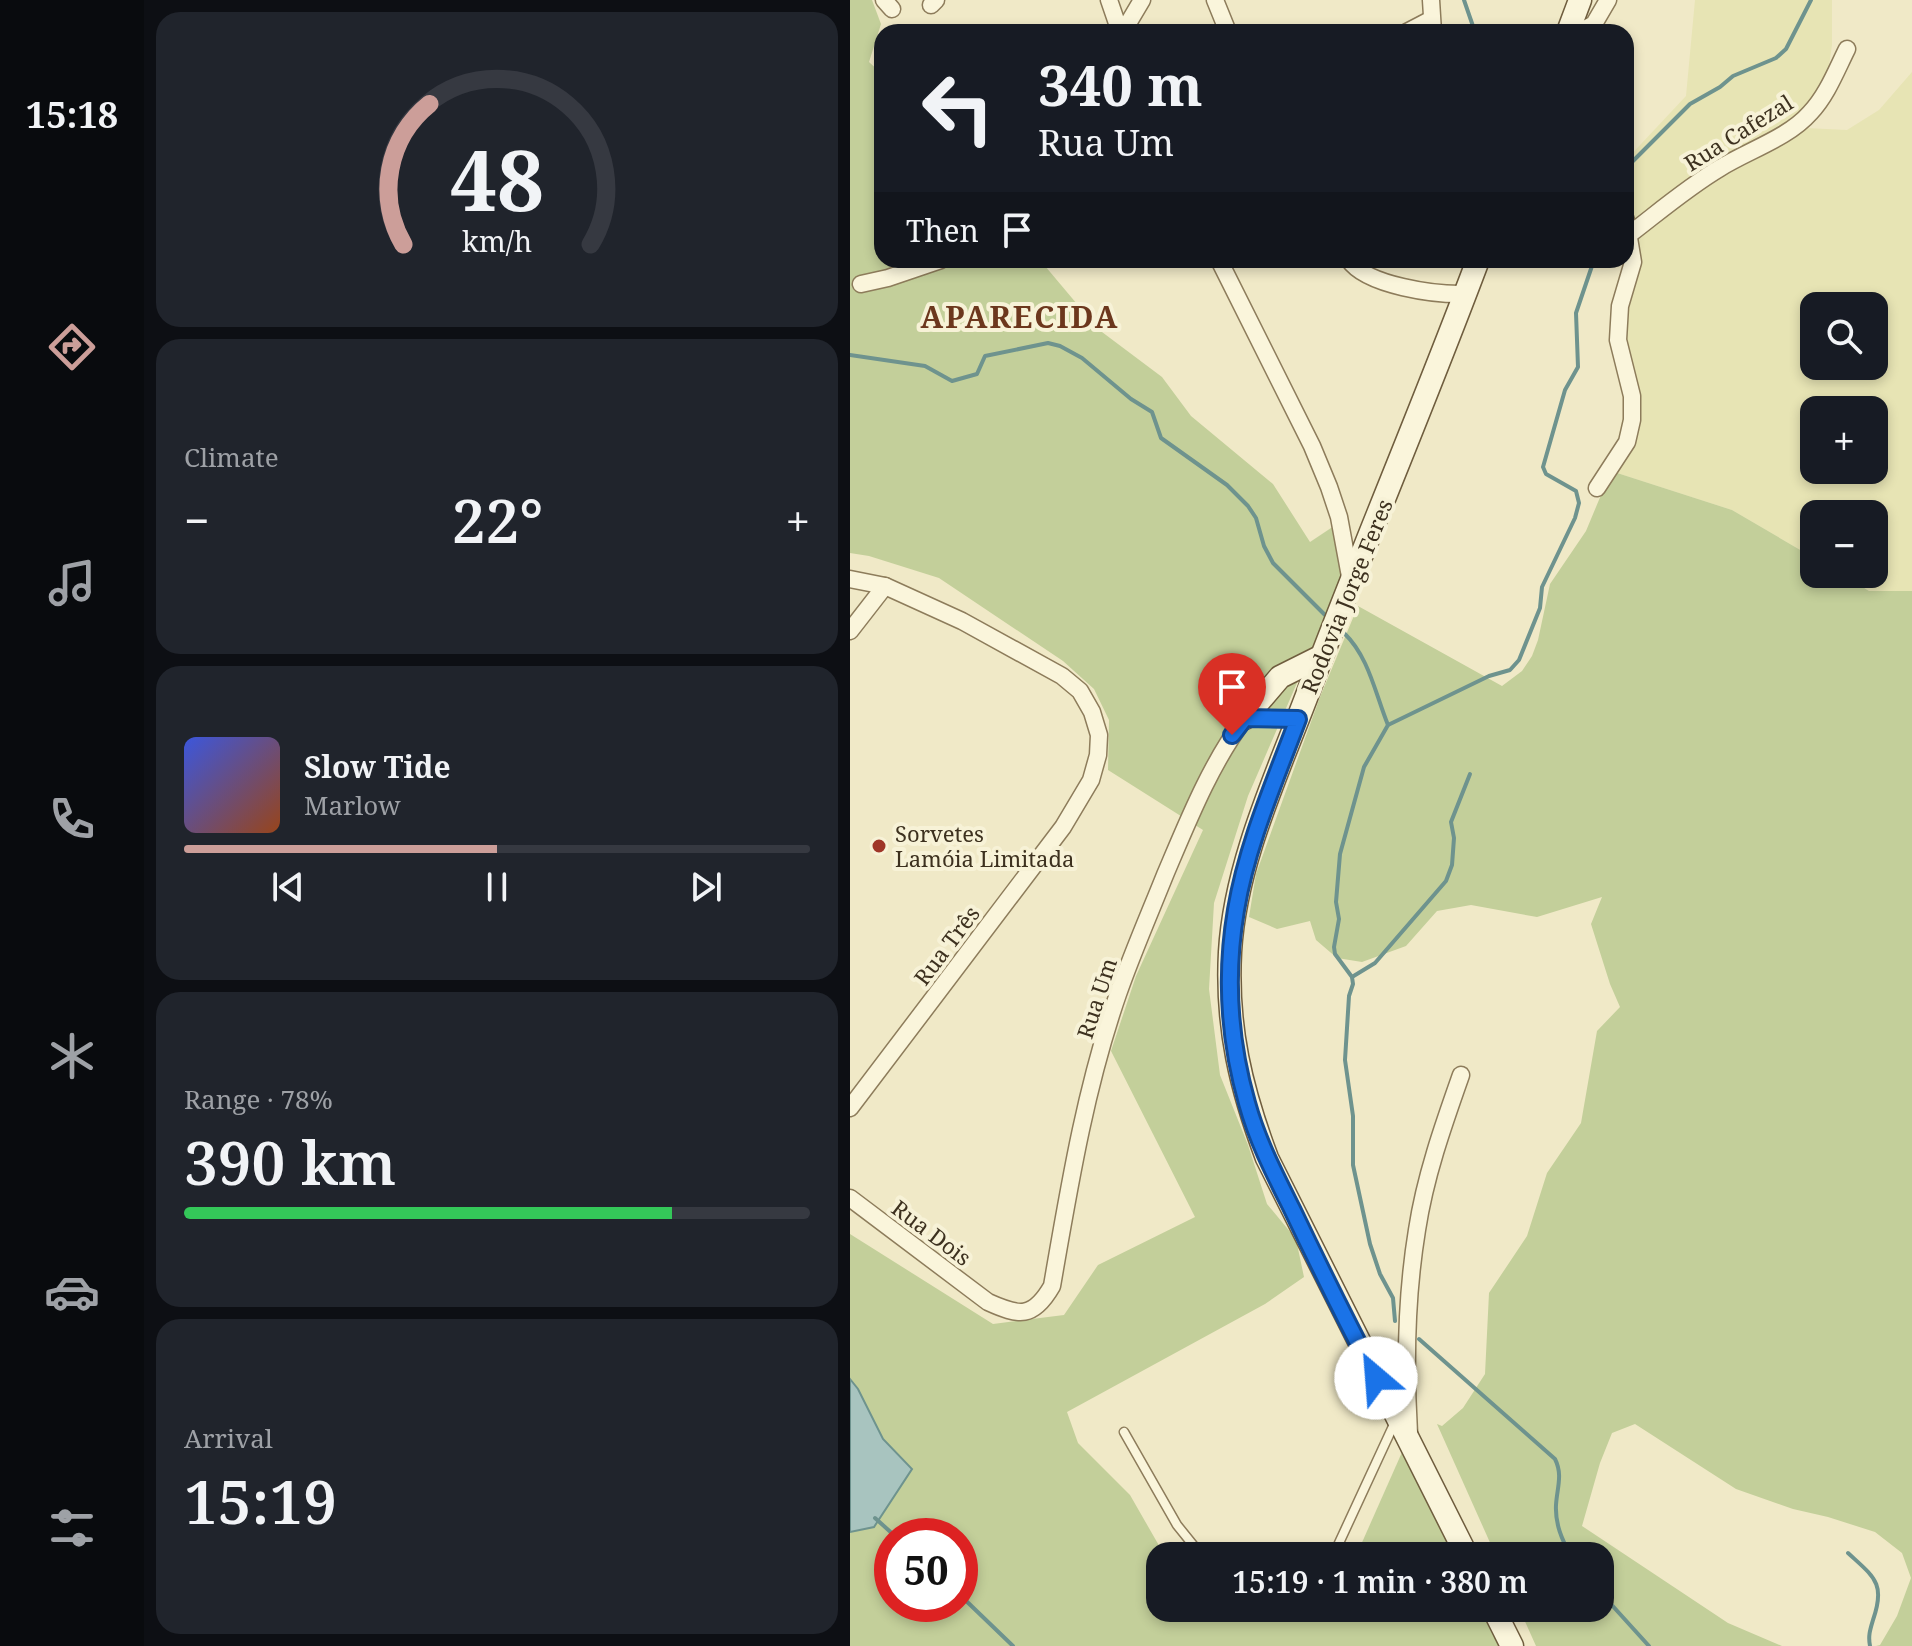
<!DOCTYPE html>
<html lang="en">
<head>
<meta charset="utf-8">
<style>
  :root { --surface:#171b24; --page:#20242c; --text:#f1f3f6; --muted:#9ea1a6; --line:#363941; --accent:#cc9e99 }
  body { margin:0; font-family:"Noto Serif",serif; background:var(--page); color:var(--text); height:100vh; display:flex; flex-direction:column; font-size:30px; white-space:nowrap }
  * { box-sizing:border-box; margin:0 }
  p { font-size:26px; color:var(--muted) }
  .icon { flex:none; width:44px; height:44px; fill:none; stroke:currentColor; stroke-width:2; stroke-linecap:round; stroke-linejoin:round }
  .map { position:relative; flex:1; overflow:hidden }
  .details { display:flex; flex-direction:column; gap:12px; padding:12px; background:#0d0f14; width:706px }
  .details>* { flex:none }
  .guide { position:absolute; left:24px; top:24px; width:760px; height:244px; border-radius:24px; box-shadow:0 4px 12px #0003; background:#171b24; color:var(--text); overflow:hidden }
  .tools { position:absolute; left:950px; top:292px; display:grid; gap:16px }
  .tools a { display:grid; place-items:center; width:88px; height:88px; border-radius:16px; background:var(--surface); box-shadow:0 4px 12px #0003; font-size:40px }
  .speed { position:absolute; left:24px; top:1518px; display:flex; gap:16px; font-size:40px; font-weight:700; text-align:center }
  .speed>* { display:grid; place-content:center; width:104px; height:104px; border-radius:50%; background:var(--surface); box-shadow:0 4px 12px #0003; line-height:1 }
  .speed .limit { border:12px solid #d22; background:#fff; color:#111 }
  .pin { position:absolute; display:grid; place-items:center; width:68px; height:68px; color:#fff; margin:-82px -34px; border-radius:50% 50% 50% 0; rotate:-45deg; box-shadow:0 0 8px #0007 }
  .pin .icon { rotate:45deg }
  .me { position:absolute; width:88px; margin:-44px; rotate:333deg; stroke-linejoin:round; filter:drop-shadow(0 0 6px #0008) }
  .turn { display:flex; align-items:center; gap:28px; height:168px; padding:0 32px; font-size:36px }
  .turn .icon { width:104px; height:104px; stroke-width:2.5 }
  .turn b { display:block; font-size:56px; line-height:68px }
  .then { display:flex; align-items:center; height:76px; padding:0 32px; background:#0003; gap:16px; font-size:30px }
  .big { font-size:60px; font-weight:600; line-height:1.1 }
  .details .card { flex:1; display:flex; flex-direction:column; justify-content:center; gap:12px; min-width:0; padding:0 28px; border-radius:24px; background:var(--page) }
  .details .dial { align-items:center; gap:0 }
  .dial svg { height:208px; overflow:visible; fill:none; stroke:var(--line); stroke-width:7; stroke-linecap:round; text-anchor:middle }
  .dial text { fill:var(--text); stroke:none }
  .song { display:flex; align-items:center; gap:24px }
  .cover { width:96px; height:96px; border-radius:12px; background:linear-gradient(135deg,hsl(230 70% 55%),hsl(20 70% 35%)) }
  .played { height:8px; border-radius:4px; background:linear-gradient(90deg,var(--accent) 50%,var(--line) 50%) }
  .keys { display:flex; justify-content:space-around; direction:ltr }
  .heat { display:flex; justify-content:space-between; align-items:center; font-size:44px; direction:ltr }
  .charge { height:12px; border-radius:6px; background:linear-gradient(90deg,#34c759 78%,var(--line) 0) }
  .trip { position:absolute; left:296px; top:1542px; width:468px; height:80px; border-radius:24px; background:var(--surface); box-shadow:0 4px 12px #0003; font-weight:600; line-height:80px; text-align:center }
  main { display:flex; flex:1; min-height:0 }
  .tabs { display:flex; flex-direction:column; width:144px; justify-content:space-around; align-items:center; background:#090b0e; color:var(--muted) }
  .tabs .icon { width:56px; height:56px }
  .tabs .current { color:var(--accent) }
  .tabs b { font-size:36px; color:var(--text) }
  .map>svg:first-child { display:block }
  .farmland { fill:#e7e4b4; fill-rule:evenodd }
  .green { fill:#c3cf9a; fill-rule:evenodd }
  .water { fill:#a8c4bf; stroke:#6e938e; stroke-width:2 }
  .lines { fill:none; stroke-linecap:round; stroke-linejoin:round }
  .stream { stroke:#6e938e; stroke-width:4 }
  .service-casing { stroke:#8d7c5b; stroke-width:11 }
  .minor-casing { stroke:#8d7c5b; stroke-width:19 }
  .secondary-casing { stroke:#6f5d3e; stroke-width:25 }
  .service { stroke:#faf5db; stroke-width:8 }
  .minor { stroke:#faf5db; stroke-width:16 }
  .secondary { stroke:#faf5db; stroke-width:22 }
  .route-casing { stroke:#114b97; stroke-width:20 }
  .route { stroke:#1a73e8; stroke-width:14 }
  .poi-dot { fill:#9f3628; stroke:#f7f2d7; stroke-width:3 }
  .labels { text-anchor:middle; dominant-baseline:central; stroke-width:8; stroke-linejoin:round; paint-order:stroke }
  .street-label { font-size:22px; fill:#3d311f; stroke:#f7f2d7 }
  .poi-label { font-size:22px; fill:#3d311f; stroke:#f7f2d7; text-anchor:start }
  .district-label { font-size:30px; font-weight:bold; letter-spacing:2px; fill:#6c371d; stroke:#f7f2d7 }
</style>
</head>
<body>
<main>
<nav class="tabs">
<b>15:18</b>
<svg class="icon current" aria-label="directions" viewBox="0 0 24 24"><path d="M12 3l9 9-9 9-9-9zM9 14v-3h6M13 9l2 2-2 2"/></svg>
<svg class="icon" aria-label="music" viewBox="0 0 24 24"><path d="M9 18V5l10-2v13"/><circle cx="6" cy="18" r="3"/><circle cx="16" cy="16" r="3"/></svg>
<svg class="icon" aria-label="phone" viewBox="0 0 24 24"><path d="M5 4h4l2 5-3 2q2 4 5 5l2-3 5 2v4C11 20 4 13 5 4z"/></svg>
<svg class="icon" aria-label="climate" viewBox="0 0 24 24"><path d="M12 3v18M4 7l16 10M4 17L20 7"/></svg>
<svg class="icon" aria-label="car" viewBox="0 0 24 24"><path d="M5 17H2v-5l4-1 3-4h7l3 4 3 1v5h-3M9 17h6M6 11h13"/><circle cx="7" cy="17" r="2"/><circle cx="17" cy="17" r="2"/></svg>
<svg class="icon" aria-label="filters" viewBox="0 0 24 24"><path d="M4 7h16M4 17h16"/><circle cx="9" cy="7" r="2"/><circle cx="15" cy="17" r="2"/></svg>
</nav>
<section class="details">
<div class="card dial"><svg viewBox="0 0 100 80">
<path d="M14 69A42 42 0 1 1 86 69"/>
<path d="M14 69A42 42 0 0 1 24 15" stroke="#cc9e99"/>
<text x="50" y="56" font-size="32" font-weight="700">48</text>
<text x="50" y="72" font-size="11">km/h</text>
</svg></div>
<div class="card"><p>Climate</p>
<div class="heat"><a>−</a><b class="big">22°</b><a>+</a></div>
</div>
<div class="card">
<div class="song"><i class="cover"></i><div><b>Slow Tide</b><p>Marlow</p></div></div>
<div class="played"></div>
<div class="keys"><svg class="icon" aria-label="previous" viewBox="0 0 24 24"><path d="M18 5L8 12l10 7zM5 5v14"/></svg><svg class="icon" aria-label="pause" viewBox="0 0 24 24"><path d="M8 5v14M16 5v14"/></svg><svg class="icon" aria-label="next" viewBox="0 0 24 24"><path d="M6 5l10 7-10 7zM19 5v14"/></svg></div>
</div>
<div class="card"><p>Range · 78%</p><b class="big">390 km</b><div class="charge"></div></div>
<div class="card"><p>Arrival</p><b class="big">15:19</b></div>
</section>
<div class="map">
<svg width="1062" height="1646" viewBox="0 0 1062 1646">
  <rect width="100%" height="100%" fill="#f0e9c7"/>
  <!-- farmland -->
  <path class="farmland" d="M845,0h137v45l-6,42 -20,41 41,2 32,-20 33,-38v519h-43l-27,-17h32v-60h-60v44l-82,-48 -121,-39 19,-86 -7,-27 11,-117 -8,-35v-46l60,-64zM964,306h60v60h-60zM964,410h60v60h-60z"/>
  <!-- green -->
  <g class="green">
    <path d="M0,0h22l9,24 -12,38 13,12v186h158l58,69 64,48 29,39 82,68 37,58 30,-20 12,34 -104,240 -34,107 -5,86 11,86 28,70 19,59 29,35 8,38 -39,27 -198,108 11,31 52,52 35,61h-5v52h115l51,11 6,-11h152l20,38h-654v-114l24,-6 38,-57 -29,-30 -25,-50 -8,-10v-145l143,90 71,-9 34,-50 97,-48 -84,-166 25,-75 67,-146 -95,-60 1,-50 -15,-31 -31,-28 -124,-83 -70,-22 -19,-3zM42,1536h68v68h-68z"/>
    <path d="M761,471l121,39 82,48v16h28l27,17h43v1055h-36l4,-1 17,-29 14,-38 -9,-25 -27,-21 -47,-15 -35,-8 -57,-20 -101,-65 -23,9 -12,30 -18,63 146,97 54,23h-246l-17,-38h81v-52h-104l-59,-132 5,2 21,-18 22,-34 4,-81 38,-57 20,-63 34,-50 16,-92 23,-24 -10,-23 -19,-60 11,-27 -65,20 -66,-12 -34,6 -31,35 -44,16 -25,-4 -21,-18 -6,-19 -33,8 -28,-12 7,-43 64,-177 38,-91 144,80 20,-15 10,-15 6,-16 12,-56 36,-53z"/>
    <path d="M553,1450l54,106h-101z"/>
  </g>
  <!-- water -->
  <path class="water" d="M0,1379l8,10 25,50 29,30 -38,58 -24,5z"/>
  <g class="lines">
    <!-- stream -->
    <g class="stream">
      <path d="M614,0l11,32"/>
      <path d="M776,168l64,-64 30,-17 13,-11 43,-18 10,-9 25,-49"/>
      <path d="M0,355l75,11 27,15 25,-7 8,-18 63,-13 12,3 22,12 49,41 21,13 9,26 66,47 21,21 8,12 8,28 9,17 52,52"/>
      <path d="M494,633c25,24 31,60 44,92"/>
      <path d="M502,977l23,-14 71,-82 6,-16 2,-27 -3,-16 19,-48"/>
      <path d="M545,1321l-2,-23 -13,-24 -10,-30 -17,-79v-49l-8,-56 4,-64 4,-12 -1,-7 -17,-23 -1,-7 5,-28 -3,-17 4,-48 24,-87 24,-42 101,-49 21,-6 9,-10 21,-52 2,-21 33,-69 4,-15 -3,-12 -30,-17 -3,-7 22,-77 13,-23 -2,-54 18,-53"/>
      <path d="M569,1339l136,120c8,16 2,29 1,46 -1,19 6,35 15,51"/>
      <path d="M25,1518l20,18"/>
      <path d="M998,1553c26,24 38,30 25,67 -3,10 -5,16 -3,26"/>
      <path d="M750,1592l49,54"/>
      <path d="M110,1595l53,51"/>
    </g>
    <defs>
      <g id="service">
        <path d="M274,1432l53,93 25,31"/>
        <path d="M483,1556l62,-134"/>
      </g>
      <g id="minor">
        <path d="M34,0l8,9"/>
        <path d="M259,0l11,32"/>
        <path d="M365,0l13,32"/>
        <path d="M581,0l2,32"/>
        <path d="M81,5l5,-5"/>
        <path d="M720,27l13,3 11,-6 14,-24"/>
        <path d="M273,32l19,-32"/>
        <path d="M557,32l23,-12"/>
        <path d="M780,234c30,-23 58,-47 90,-66 29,-18 68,-30 90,-55 17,-18 26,-42 37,-64"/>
        <path d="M369,260l93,186 17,41 10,30 12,65"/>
        <path d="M499,260c18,26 87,35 117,34"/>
        <path d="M11,284l27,-6 53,-18"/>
        <path d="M747,488l30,-46 5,-22v-24l-14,-56 2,-34 13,-44 -7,-42"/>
        <path d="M0,579l35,7 77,35 100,55 18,15 12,21 7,23 -1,20 -7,25 -28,47 -213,281"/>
        <path d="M0,631l35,-45"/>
        <path d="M0,1198l138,104c31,14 45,17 64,-16 17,-98 33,-197 66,-292 14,-40 31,-79 47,-119 23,-54 45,-110 80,-157l53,1"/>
        <path d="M559,1433c-4,-67 -3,-136 8,-203 8,-53 26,-104 44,-155"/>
      </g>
      <g id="secondary">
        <path d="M718,32l12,-32"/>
        <path d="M395,718l35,-41 42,-21"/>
        <path d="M617,1556l-200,-398c-26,-69 -41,-131 -37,-206 5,-87 45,-173 76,-254 55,-147 117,-291 172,-438"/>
        <path d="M643,1608l19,38"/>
      </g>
    </defs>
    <!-- service casing -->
    <use href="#service" class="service-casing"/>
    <!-- minor casing -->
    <use href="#minor" class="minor-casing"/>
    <!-- secondary casing -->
    <use href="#secondary" class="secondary-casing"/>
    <!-- service -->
    <use href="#service" class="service"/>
    <!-- minor -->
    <use href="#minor" class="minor"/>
    <!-- secondary -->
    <use href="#secondary" class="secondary"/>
  </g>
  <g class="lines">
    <defs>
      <path id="route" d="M382,735l13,-17 53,1c-23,62 -51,125 -62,191 -11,65 -7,130 11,193 10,37 28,72 45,106 27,57 55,113 84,169"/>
    </defs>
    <!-- route casing -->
    <use href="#route" class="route-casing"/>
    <!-- route -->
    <use href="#route" class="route"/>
  </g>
  <!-- markers -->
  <circle class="poi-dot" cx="29" cy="846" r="8"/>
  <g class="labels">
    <!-- street labels -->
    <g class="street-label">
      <text transform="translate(888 132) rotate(-32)">Rua Cafezal</text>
      <text transform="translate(496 596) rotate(-68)">Rodovia Jorge Feres</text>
      <text transform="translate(96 945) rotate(-53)">Rua Três</text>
      <text transform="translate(246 998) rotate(-72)">Rua Um</text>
      <text transform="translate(82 1232) rotate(37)">Rua Dois</text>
    </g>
    <!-- poi labels -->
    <g class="poi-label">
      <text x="45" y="833">Sorvetes<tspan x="45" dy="25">Lamóia Limitada</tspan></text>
    </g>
    <!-- district labels -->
    <g class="district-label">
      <text x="170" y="316">APARECIDA</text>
    </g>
  </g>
</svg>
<div class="tools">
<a><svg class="icon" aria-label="search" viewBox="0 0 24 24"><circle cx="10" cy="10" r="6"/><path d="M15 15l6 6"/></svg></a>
<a>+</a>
<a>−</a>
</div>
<div class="speed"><div class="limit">50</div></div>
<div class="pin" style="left:382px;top:735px;background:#d93025"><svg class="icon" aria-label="arrive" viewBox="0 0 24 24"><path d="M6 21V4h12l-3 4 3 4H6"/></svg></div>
<svg class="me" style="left:526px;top:1378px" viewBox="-20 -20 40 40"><circle r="19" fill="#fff"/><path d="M0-13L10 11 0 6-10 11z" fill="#1a73e8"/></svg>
<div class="trip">15:19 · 1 min · 380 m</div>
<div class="guide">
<div class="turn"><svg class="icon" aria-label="left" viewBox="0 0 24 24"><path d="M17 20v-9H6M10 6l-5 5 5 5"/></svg><div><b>340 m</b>Rua Um</div></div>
<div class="then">Then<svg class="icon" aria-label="arrive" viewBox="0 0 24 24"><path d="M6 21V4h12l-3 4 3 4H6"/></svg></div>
</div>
</div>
</main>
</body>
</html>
